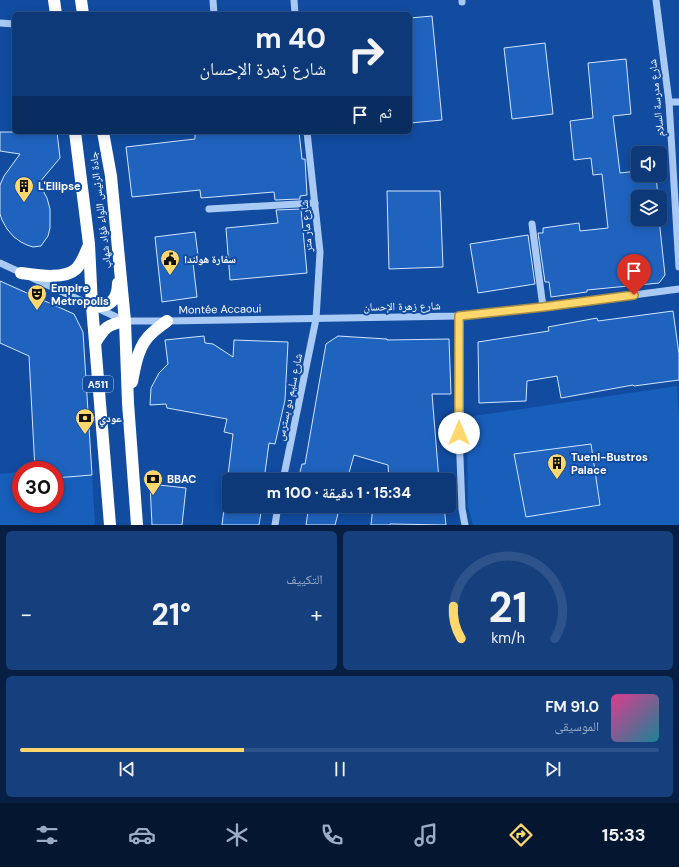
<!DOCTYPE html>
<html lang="ar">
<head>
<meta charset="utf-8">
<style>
  :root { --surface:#0d3978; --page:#16407d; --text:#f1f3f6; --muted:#9aacc6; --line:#2d538a; --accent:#ffd86d }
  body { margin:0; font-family:"DM Sans","Noto Naskh Arabic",sans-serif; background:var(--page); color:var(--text); direction:rtl; height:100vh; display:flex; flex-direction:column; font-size:15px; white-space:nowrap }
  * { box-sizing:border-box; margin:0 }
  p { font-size:13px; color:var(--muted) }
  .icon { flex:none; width:22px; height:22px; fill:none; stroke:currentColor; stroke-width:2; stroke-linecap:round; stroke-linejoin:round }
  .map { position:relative; height:525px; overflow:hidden; direction:ltr }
  .panel { display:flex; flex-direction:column; gap:6px; padding:6px; background:#071f42; flex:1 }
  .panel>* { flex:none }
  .guide { position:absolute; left:12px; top:12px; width:400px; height:122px; border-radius:6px; box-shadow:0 2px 10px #0003,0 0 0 1px var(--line); direction:rtl; background:#0d3978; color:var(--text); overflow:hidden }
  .tools { position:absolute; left:631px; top:146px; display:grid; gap:8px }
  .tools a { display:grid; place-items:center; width:36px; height:36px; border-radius:6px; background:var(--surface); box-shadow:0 2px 10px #0003,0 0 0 1px var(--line); font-size:20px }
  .speed { position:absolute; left:12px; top:461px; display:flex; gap:8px; font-size:20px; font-weight:700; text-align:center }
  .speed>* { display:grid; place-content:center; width:52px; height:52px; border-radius:50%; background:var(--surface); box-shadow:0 2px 10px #0003,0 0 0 1px var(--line); line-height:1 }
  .speed .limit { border:6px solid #d22; background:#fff; color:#111 }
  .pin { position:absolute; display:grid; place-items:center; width:34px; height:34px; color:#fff; margin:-41px -17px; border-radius:50% 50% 50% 0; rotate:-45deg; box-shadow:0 0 4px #0007 }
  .pin .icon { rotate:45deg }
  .me { position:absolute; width:44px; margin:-22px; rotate:0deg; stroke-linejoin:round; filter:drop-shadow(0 0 3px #0008) }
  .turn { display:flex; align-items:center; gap:14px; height:84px; padding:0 20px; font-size:18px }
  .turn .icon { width:52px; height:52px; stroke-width:2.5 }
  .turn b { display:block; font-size:28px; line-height:34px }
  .then { display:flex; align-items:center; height:38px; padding:0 20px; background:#0003; gap:8px; font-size:15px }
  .big { font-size:30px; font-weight:800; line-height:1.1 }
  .panel .widget { flex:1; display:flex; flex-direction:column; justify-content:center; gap:6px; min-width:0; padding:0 14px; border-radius:6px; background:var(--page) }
  .panel .dial { align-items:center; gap:0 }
  .dial svg { height:104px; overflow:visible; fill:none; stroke:var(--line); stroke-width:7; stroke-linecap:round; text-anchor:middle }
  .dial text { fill:var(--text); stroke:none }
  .song { display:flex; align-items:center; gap:12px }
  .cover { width:48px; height:48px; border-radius:6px; background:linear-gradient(135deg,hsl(330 70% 55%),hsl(190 70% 35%)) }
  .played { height:4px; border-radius:2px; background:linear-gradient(90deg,var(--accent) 35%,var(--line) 35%) }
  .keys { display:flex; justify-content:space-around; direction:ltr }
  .heat { display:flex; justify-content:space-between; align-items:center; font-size:22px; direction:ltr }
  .panel .tiles { flex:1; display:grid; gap:6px; grid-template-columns:1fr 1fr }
  .widget:last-child { grid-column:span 2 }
  .trip { position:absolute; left:222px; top:473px; width:234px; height:40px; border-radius:6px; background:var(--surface); box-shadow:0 2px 10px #0003,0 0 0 1px var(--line); font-weight:800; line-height:40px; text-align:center; direction:rtl }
  .menu { display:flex; height:64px; justify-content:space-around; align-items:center; background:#051730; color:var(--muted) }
  .menu .icon { width:28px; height:28px }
  .menu .selected { color:var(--accent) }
  .menu b { font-size:18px; color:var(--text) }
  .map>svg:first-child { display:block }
  .green { fill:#185ebb }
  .building { fill:#1f63bf; stroke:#d2e5fe }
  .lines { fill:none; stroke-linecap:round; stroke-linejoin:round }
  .minor { stroke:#a9caf5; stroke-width:7 }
  .highway { stroke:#fff; stroke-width:12 }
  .route-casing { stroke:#a68c47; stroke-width:10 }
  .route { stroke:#ffd86d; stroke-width:7 }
  .labels { text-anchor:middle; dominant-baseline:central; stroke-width:4; stroke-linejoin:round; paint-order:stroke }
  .shield { fill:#114ca0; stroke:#b8c9e2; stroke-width:1 }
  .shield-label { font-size:10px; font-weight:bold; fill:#fff }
  .street-label { font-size:11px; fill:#fff; stroke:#114ca0 }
  .poi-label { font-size:11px; font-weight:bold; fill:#fff; stroke:#114ca0; text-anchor:start }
</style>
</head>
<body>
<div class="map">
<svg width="679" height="525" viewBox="0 0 679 525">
  <rect width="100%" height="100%" fill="#114ca0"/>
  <!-- green -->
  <g class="green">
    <path d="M677,386l2,32v107h-206l-5,-18 -1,-90z"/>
    <path d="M21,472v32h34v-26l37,-3 3,50h-95v-51z"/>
  </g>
  <!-- building -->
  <g class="building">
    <path d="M432,16l10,104 -32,3v-105z"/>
    <path d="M545,43l8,71 -41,5 -8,-71z"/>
    <path d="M626,59l5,55 -18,2 7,57 18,-2v4h18l2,22h-20v22h21l6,56 -6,8 -72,7v2l-36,5 -2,-15h-4l-7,-49h5v-5l36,-5 1,8 28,-3 -6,-54 -9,1 -2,-17 -17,2 -4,-39 23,-3 -5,-55z"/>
    <path d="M0,132h57l3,26 -21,25 8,15 3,11v19l-2,8 -7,10 -8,1 -6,-2 -6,-3 -7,-5 -7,-8 -5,-9 -2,-6v-29l4,-9 16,-22 -20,-3z"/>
    <path d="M207,132h92l3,27h3l2,36 -7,1v3l-25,1 -1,-8 -73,6 -1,-8 -68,7 -6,-50 69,-8v-6z"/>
    <path d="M387,191h53l3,76 -54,2z"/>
    <path d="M301,209l6,64 -77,7 -4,-52 52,-5 -2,-13z"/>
    <path d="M195,232l4,31h-6l4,34 -35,5 -7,-65z"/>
    <path d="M528,235l7,49 -57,9 -8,-49z"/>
    <path d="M0,281l74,33 9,18 9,143 -37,3v-8h-20l-6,-114 -29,-13z"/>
    <path d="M673,311l6,43v26l-45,6 -1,-1 -72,13 -4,-22 -30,5 -1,20 -47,2 -1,-61 71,-11 -1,-4 49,-9 1,3z"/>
    <path d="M204,336l1,7 8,1 20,13 1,-17 54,2 -3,58 -10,44 -6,-1 -5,37h-35v26h33l-3,19h-37l11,-91 -9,-2 3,-13 -60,-11 -1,-4 -16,1 1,-17 8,-15 9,-9 -3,-24z"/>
    <path d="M338,336l49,3v1l62,-1 2,55h-19l7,86h-50l-1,-15 -34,-10 -7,25h-49l4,-16h3l21,-120z"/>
    <path d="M591,444l9,61 -74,12 -12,-63z"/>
    <path d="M150,484l36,4 -4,37h-30z"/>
    <path d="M291,506h49l-5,19h-29l2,-13 -17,-5z"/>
    <path d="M373,506h71l2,19 -56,-1v1h-19z"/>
  </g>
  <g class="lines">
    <!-- minor -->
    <g class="minor">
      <path d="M213,0l1,14"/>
      <path d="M294,0l1,14"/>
      <path d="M656,0l13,102 10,165"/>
      <path d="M462,2v-2"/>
      <path d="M0,23l14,1"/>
      <path d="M669,102h10"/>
      <path d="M209,209l106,-6"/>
      <path d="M532,224l11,83"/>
      <path d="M0,263l125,58h42l292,-5 84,-9 136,-18"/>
      <path d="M459,316v117l3,76 3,16"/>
      <path d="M283,480l33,-161 4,-67 -13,-120"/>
      <path d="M275,525l3,-19"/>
    </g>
    <!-- highway -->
    <g class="highway">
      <path d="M54,0l2,14"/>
      <path d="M81,0l2,14"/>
      <path d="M75,132l14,112 3,62 18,219"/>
      <path d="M103,132l8,44 14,145 3,82 9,122"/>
      <path d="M21,273c15,2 43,7 55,-4 6,-6 9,-15 12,-22"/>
      <path d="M92,306c4,0 10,1 14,-1 9,-3 12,-13 12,-22"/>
      <path d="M95,343c10,-16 12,-18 30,-22"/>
      <path d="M132,382c3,-16 6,-37 20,-49 4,-4 10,-8 15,-12"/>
    </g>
  </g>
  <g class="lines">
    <defs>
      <path id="route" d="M459,433v-117l84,-9 91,-12"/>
    </defs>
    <!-- route casing -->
    <use href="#route" class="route-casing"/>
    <!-- route -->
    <use href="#route" class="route"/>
  </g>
  <!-- icons -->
  <defs>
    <symbol id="building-pin" viewBox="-11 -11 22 30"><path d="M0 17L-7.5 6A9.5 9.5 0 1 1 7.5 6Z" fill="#ffd86d" stroke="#114ca0"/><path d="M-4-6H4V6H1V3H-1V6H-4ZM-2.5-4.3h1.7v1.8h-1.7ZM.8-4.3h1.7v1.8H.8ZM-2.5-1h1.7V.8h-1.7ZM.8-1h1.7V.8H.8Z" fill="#111"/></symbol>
    <symbol id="civic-pin" viewBox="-11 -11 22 30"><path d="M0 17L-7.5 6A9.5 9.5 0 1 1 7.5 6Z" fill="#ffd86d" stroke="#114ca0"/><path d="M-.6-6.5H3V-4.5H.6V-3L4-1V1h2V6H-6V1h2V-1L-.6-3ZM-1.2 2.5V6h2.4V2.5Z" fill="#111"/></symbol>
    <symbol id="theatre-pin" viewBox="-11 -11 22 30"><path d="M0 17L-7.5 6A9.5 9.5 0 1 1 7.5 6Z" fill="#ffd86d" stroke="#114ca0"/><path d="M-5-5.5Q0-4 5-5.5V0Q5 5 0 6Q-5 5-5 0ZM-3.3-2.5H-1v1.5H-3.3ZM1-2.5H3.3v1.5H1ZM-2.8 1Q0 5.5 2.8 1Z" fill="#111"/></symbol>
    <symbol id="bank-pin" viewBox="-11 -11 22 30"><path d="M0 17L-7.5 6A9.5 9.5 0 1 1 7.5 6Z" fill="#ffd86d" stroke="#114ca0"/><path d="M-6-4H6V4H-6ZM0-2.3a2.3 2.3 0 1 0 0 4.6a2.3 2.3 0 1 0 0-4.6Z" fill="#111"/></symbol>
  </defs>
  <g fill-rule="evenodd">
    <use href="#building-pin" x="13" y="175" width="22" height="30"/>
    <use href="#civic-pin" x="159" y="248" width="22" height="30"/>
    <use href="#theatre-pin" x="26" y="283" width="22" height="30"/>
    <use href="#bank-pin" x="74" y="407" width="22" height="30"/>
    <use href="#building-pin" x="546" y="452" width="22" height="30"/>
    <use href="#bank-pin" x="142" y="468" width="22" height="30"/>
  </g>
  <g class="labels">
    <!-- shield labels -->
    <rect class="shield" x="83" y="376" width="30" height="16" rx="3"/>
    <g class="shield-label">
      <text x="98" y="384">A511</text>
    </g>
    <!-- street labels -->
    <g class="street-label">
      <text transform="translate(656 98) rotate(-96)">شارع مدرسة السلام</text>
      <text transform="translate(100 210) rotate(-97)">جادة الرئيس اللواء فؤاد شهاب</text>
      <text transform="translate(306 226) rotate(-95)">شارع مار متر</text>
      <text transform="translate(402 306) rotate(-1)">شارع زهرة الإحسان</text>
      <text transform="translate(220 309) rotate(-1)">Montée Accaoui</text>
      <text transform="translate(289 397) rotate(-78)">شارع سليم دو بسترس</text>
    </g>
    <!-- poi labels -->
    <g class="poi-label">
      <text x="38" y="186">L'Ellipse</text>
      <text x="184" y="259">سفارة هولندا</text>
      <text x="51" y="288">Empire<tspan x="51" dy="13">Metropolis</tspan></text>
      <text x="99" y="418">عودي</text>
      <text x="571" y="457">Tueni-Bustros<tspan x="571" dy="13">Palace</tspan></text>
      <text x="167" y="479">BBAC</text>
    </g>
  </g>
</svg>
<div class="tools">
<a><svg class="icon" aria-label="sound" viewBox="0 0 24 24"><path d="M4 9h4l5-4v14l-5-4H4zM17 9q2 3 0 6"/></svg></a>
<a><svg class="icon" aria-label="layers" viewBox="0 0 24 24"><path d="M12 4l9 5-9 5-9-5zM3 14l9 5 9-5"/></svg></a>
</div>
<div class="speed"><div class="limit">30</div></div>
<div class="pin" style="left:634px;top:295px;background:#d93025"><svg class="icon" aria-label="arrive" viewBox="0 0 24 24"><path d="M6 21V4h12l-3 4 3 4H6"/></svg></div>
<svg class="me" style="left:459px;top:433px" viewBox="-20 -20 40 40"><circle r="19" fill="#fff"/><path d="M0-13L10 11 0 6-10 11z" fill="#ffd86d"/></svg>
<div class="trip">15:34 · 1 دقيقة · 100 m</div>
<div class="guide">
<div class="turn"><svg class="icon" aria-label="right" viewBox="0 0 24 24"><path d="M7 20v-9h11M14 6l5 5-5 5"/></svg><div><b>40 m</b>شارع زهرة الإحسان</div></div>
<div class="then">ثم<svg class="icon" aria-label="arrive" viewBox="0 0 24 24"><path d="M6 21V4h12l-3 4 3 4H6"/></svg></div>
</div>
</div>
<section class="panel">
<div class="tiles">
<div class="widget dial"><svg viewBox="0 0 100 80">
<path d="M14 69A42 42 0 1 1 86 69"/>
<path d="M14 69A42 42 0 0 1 8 44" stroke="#ffd86d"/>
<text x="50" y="56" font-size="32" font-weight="700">21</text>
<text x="50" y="72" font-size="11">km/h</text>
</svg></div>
<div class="widget"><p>التكييف</p>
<div class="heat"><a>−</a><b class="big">21°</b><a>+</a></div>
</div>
<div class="widget">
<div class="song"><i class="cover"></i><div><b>91.0 FM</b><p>الموسيقى</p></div></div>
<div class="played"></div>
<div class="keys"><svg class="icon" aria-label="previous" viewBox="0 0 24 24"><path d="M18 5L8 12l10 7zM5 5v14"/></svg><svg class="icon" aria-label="pause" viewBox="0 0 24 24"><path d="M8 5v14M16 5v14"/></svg><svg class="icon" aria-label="next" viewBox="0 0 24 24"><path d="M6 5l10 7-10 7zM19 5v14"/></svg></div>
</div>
</div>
</section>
<nav class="menu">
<b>15:33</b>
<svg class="icon selected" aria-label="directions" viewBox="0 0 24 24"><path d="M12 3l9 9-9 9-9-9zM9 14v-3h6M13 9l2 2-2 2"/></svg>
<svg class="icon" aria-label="music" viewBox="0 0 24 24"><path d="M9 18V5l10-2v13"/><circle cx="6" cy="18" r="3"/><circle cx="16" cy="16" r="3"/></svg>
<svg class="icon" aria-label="phone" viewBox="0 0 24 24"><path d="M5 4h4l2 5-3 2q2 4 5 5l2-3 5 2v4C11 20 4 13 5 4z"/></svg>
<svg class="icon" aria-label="climate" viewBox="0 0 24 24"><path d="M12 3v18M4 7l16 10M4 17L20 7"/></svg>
<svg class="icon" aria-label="car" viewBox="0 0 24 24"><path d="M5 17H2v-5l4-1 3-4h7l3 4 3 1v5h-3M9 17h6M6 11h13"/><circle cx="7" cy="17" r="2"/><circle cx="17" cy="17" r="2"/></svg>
<svg class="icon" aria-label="filters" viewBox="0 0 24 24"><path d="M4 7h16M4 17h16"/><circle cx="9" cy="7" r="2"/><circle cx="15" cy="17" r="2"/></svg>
</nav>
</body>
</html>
